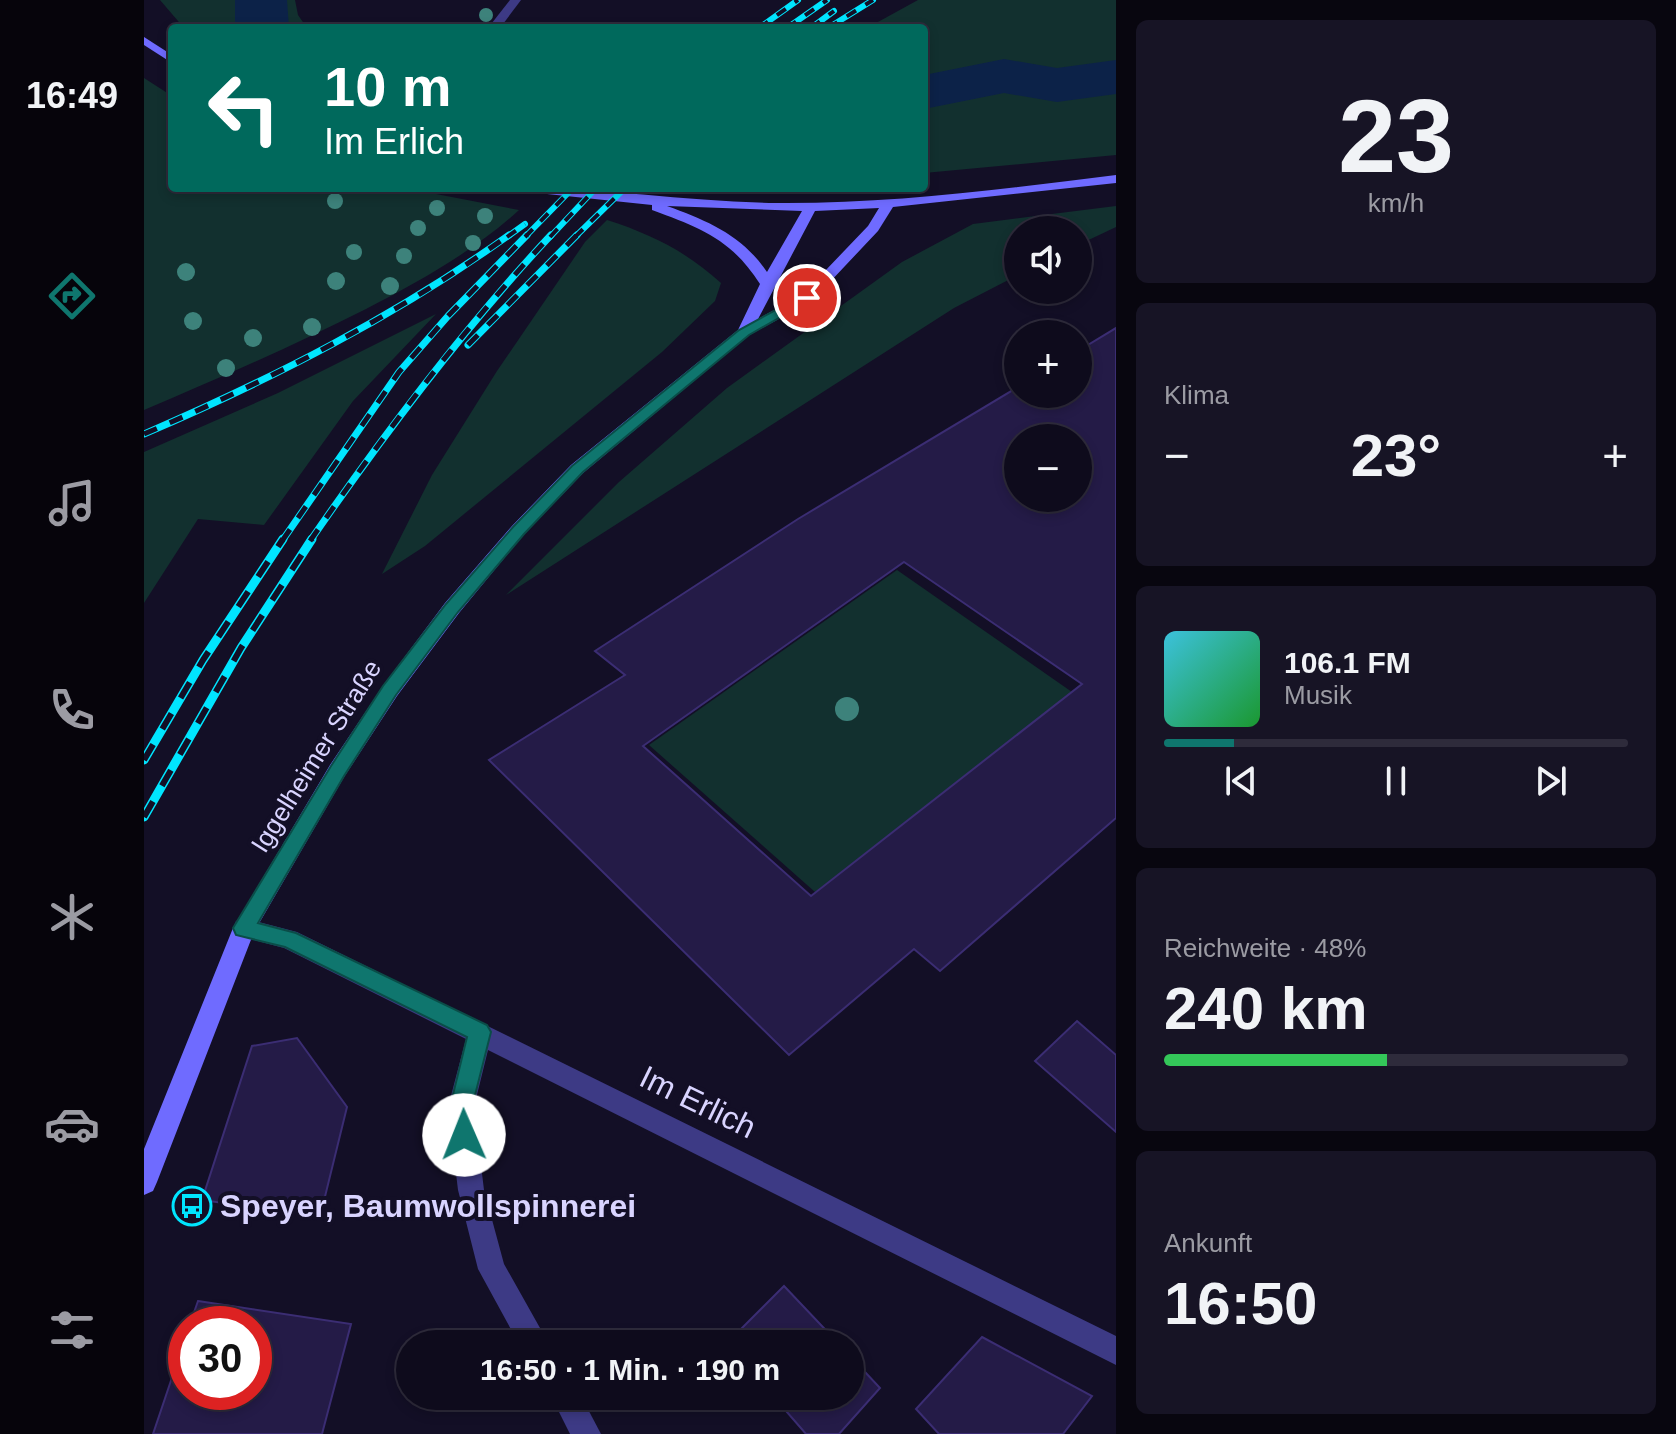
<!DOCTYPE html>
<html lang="de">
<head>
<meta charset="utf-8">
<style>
  :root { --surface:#0e0b1c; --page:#171425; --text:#f1f3f6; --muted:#9b9ba3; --line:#2e2b3b; --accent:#0f766e }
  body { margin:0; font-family:Arial,sans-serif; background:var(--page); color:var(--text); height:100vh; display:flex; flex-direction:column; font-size:30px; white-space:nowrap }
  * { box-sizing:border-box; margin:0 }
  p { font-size:26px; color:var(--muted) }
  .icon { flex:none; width:44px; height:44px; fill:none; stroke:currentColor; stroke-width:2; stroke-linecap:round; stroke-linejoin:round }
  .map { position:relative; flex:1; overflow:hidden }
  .sheet { display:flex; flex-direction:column; gap:20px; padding:20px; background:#08060f; width:560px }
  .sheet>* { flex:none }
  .hud { position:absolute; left:24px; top:24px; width:760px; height:168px; border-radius:8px; box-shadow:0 4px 12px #0003,0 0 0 2px var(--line); background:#00695c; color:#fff; overflow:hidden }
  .tools { position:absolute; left:860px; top:216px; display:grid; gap:16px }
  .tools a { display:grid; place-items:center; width:88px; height:88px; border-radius:50%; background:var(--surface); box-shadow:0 4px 12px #0003,0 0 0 2px var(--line); font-size:40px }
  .speed { position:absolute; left:24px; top:1306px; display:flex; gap:16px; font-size:40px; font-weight:700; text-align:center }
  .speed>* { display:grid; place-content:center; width:104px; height:104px; border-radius:50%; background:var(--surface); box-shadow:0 4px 12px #0003,0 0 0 2px var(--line); line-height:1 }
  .speed .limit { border:12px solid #d22; background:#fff; color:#111 }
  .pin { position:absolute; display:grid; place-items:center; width:68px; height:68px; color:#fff; margin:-34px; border:4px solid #fff; border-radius:50%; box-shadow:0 2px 8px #0007 }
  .me { position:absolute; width:88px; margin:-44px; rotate:359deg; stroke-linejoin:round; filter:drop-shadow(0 0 6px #0008) }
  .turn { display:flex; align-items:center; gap:28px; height:168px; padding:0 24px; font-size:36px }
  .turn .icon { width:104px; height:104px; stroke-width:2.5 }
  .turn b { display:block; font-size:56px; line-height:68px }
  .big { font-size:60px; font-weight:700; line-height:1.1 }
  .sheet .card { flex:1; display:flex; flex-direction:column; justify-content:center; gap:12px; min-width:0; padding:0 28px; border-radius:12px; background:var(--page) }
  .sheet .dial { align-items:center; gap:0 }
  .dial b { font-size:104px; line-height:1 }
  .song { display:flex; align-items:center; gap:24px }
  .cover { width:96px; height:96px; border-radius:12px; background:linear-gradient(135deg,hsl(190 70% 55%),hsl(130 70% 35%)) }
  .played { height:8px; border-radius:4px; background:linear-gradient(90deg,var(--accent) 15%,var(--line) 15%) }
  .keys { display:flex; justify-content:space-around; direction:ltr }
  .heat { display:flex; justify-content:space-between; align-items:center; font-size:44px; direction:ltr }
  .charge { height:12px; border-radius:6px; background:linear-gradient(90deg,#34c759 48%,var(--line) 0) }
  .trip { position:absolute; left:252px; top:1330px; width:468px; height:80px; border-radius:40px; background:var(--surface); box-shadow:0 4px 12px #0003,0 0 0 2px var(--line); font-weight:700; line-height:80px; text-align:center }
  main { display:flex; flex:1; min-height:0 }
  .dock { display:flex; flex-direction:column; width:144px; justify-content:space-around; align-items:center; background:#06040b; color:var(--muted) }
  .dock .icon { width:56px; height:56px }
  .dock .on { color:var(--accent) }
  .dock b { font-size:36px; color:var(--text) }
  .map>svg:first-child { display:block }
  .green { fill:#12302f }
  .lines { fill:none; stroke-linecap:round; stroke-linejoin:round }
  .river { fill:#0c2248; fill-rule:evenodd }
  .building { fill:#241b47; stroke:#3b2d73; stroke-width:2; fill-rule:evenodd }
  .minor { fill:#3d3a85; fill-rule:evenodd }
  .secondary { fill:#6f6bff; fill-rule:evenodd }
  .rail-far2-casing { stroke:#00e5ff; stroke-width:6 }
  .rail-far1-casing { stroke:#00e5ff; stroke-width:7 }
  .rail-casing { stroke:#00e5ff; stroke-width:9 }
  .rail-far2 { stroke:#130f26; stroke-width:4; stroke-dasharray:11; stroke-linecap:butt }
  .rail-far1 { stroke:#130f26; stroke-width:5; stroke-dasharray:14; stroke-linecap:butt }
  .rail { stroke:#130f26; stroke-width:6; stroke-dasharray:18; stroke-linecap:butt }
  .tree { fill:#3d827b }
  .route { fill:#0f766e; stroke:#0a4d48; stroke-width:2 }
  .labels { text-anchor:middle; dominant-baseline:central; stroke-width:8; stroke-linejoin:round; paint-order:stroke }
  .street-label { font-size:26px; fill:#d9d4ff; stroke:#130f26 }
  .near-street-label { font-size:32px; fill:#d9d4ff; stroke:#130f26 }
  .near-poi-label { font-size:32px; font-weight:bold; fill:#d9d4ff; stroke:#130f26; text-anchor:start }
</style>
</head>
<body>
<main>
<nav class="dock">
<b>16:49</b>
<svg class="icon on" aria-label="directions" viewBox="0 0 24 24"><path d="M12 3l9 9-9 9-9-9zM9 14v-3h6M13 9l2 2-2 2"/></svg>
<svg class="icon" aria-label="music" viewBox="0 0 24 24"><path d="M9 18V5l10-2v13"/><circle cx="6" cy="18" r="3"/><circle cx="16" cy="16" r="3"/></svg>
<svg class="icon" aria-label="phone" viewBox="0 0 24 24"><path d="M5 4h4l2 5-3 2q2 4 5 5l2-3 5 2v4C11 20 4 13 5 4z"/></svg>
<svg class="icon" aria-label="climate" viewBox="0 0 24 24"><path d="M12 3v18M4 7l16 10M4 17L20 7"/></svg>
<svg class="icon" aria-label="car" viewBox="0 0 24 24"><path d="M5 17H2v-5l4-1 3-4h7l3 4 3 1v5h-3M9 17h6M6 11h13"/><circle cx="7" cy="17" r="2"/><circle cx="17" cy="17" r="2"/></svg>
<svg class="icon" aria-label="filters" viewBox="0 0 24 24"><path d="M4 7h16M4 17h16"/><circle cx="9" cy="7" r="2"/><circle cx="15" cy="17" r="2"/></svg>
</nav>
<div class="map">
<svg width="972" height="1434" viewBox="0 0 972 1434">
  <rect width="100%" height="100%" fill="#130f26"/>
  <!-- green -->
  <g class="green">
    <path d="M16,0h135l3,15 9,13h-123z"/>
    <path d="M774,0h198v155l-192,18v-145h-57z"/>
    <path d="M0,78l28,18v92h233l114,22c-45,41 -99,71 -153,99 -73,37 -147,69 -222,101z"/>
    <path d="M972,206v21l-38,18v-15h-60v45l-64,33 -448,287 113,-113 108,-94 175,-126 71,-38z"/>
    <path d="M463,220c44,14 80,32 114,63l-6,18 -53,51 -237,194 -43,28 50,-99 65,-104 88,-129z"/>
    <path d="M292,314l-83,87 -89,124 -66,-6 -54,84v-151l134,-59z"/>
    <path d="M753,570l175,122 -257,200 -166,-147z"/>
  </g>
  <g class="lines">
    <!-- river -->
    <g class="river">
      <path d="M91,0h52l2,28h-54z"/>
      <path d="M860,59l53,9 59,-8v34l-59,8 -53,-9 -80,16v-34z"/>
    </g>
  </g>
  <!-- building -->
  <g class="building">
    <path d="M972,328v490l-176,153 -26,-22 -125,106 -300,-295 136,-85 -30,-24 203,-132 220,-132v7h60v-43zM874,438h60v60h-60zM760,562l178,122 -271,212 -168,-150z"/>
    <path d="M933,1021l39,34v77l-81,-71z"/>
    <path d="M153,1038l50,69 -27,110 -118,-17 50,-154z"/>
    <path d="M640,1286l55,58h-113z"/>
    <path d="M54,1301l153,23 -29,110h-169l33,-98v56h68v-68h-64z"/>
    <path d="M838,1337l110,59 -29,38h-124l-23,-25z"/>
    <path d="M706,1356l30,32 -41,46h-33l-33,-38h77z"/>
  </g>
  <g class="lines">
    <!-- minor -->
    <g class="minor">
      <path d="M366,0h11l-21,28h-12z"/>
      <path d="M100,918l53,14 819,404v29l-628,-315 -14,57 10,83 20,74 45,80h-30l-41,-75 -20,-79 -10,-83 18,-68 -182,-91 -48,-13 -3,-7 3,-7z"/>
      <path d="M407,1396h30l20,38h-31z"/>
    </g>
    <!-- secondary -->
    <g class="secondary">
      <path d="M0,37l28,18v8l-28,-18z"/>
      <path d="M972,175v8l-223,24 -15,24 -66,70 -63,34 -166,138 -59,61 -65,79 -62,83 -53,81 -90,155 -97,250 -4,9 -9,4v-46l89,-221 97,-163 53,-79 62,-83 67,-77 59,-61 167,-135 22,-46c-29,-45 -59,-56 -108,-74v-5l-124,-13 -7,-4c86,0 170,14 255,15 114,1 227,-14 340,-28zM523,206l135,5 -35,61c-25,-37 -59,-51 -100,-66zM735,208l-11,18 -66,69 -44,24 57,-108z"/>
    </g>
    <defs>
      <g id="rail-far2">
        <path d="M615,28l39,-28"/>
        <path d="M643,28l40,-28"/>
        <path d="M667,28l23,-17"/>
        <path d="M684,28l45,-28"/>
        <path d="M363,237l18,-13"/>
        <path d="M381,237l48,-49"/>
        <path d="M406,237l46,-49"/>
        <path d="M431,237l50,-49"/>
      </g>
      <g id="rail-far1">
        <path d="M324,345l109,-110"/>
        <path d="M0,434c128,-55 252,-118 365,-199"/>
        <path d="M138,541l117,-169 49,-56 79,-81"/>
        <path d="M166,541c74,-107 152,-211 241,-306"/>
      </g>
      <g id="rail">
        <path d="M0,760l59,-100 80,-121"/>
        <path d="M0,817l97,-169 71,-109"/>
      </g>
    </defs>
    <!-- rail-far2 casing -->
    <use href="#rail-far2" class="rail-far2-casing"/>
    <!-- rail-far1 casing -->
    <use href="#rail-far1" class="rail-far1-casing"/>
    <!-- rail casing -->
    <use href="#rail" class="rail-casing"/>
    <!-- rail-far2 -->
    <use href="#rail-far2" class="rail-far2"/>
    <!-- rail-far1 -->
    <use href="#rail-far1" class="rail-far1"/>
    <!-- rail -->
    <use href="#rail" class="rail"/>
  </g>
  <!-- trees -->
  <g class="tree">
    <circle cx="342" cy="15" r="7"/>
    <circle cx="191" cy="201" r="8"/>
    <circle cx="293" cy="208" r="8"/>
    <circle cx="341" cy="216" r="8"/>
    <circle cx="274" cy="228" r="8"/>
    <circle cx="329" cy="243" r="8"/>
    <circle cx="210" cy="252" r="8"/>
    <circle cx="260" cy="256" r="8"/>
    <circle cx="42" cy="272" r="9"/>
    <circle cx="192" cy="281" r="9"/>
    <circle cx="246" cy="286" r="9"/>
    <circle cx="49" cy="321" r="9"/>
    <circle cx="168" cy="327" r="9"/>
    <circle cx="109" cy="338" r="9"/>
    <circle cx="82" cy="368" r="9"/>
    <circle cx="703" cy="709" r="12"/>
  </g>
  <!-- route -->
  <path class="route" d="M659,295l11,3 -65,37 -166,137 -59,62 -66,78 -62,83 -52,81 -86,147 38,10 191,92 4,7 -19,75 4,28 -3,8 -9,3 -8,-3 -6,-36 17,-70 -182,-90 -49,-12 -3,-7 98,-162 52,-80 63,-82 67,-77 59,-61 167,-136z"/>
  <!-- icons -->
  <defs>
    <symbol id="bus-ring" viewBox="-11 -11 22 22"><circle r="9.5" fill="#130f26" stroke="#00e5ff" stroke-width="1.5"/><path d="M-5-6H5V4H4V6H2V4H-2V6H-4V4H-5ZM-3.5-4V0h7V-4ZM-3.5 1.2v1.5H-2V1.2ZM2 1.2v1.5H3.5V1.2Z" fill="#00e5ff"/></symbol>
  </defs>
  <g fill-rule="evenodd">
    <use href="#bus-ring" x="26" y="1184" width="44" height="44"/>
  </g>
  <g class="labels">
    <!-- street labels -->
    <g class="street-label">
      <text transform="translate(172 756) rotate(-58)">Iggelheimer Straße</text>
    </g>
    <!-- near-street labels -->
    <g class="near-street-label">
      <text transform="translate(554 1102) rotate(26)">Im Erlich</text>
    </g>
    <!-- near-poi labels -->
    <g class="near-poi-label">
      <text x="76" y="1206">Speyer, Baumwollspinnerei</text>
    </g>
  </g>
</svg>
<div class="tools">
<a><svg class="icon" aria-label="sound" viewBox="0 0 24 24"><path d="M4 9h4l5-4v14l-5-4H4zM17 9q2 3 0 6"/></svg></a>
<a>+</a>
<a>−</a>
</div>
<div class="speed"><div class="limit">30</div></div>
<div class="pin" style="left:663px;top:298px;background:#d93025"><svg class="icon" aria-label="arrive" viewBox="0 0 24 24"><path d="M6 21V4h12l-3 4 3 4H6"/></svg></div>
<svg class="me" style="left:320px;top:1135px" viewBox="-20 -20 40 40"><circle r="19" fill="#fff"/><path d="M0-13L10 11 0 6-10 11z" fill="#0f766e"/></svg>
<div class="trip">16:50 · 1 Min. · 190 m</div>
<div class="hud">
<div class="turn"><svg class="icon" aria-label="left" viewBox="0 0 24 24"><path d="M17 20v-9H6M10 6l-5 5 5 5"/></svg><div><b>10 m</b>Im Erlich</div></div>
</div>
</div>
<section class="sheet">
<div class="card dial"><b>23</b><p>km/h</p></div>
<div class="card"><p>Klima</p>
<div class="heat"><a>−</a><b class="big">23°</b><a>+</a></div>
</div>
<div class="card">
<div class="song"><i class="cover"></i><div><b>106.1 FM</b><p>Musik</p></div></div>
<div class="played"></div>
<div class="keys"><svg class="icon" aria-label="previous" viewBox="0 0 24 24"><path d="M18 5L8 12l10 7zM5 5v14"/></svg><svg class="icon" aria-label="pause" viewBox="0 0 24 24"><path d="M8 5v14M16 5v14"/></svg><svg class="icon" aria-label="next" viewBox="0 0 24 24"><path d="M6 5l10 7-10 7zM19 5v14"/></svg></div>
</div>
<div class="card"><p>Reichweite · 48%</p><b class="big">240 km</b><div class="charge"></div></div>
<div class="card"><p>Ankunft</p><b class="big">16:50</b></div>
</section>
</main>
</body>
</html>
